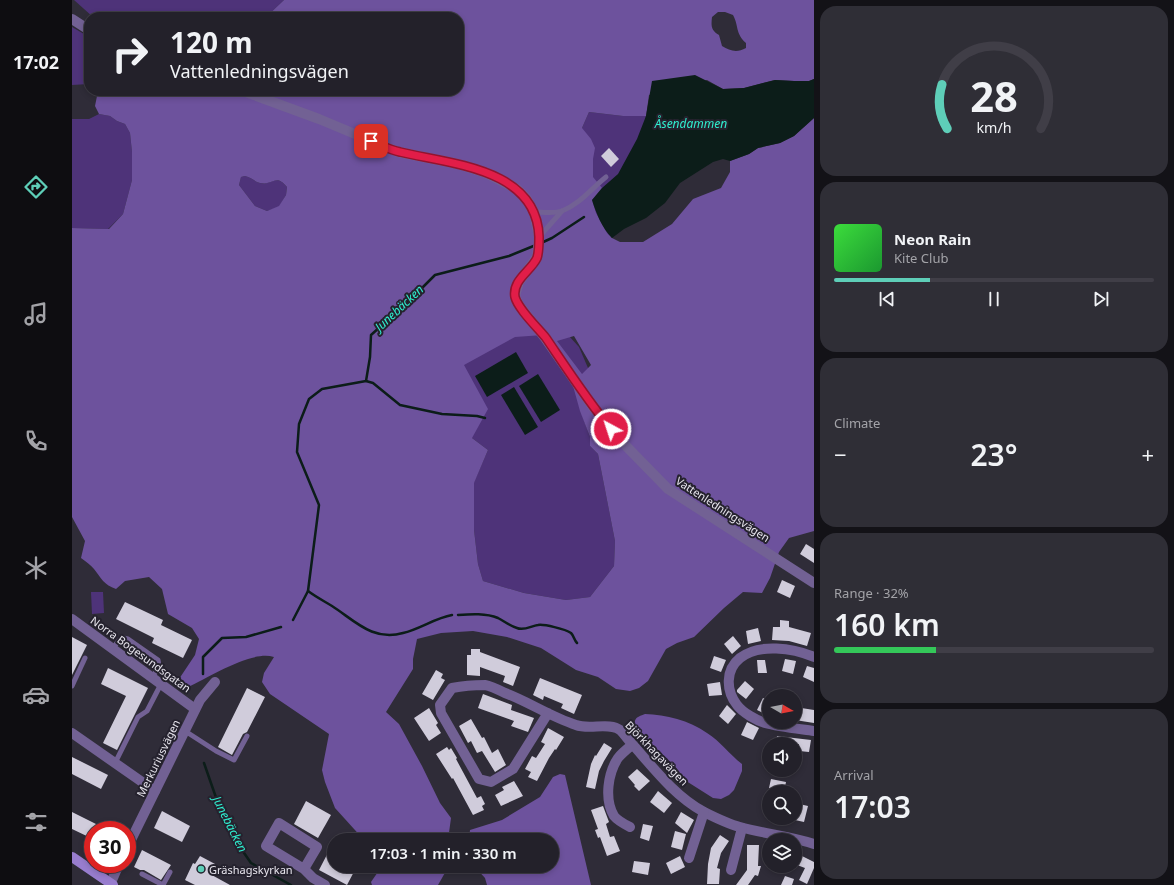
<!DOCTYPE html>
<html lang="en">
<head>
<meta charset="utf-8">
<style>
  :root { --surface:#23212a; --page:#2f2e36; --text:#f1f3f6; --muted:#a3a3a8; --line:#403e47; --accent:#5eceb8 }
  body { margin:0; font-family:"Noto Sans",sans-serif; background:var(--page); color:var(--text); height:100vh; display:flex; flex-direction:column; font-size:15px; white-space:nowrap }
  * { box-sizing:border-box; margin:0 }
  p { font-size:13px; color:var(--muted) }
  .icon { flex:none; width:22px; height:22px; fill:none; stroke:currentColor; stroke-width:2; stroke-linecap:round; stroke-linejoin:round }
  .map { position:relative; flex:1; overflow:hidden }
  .side { display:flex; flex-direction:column; gap:6px; padding:6px; background:#131217; width:360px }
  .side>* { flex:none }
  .hud { position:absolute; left:12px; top:12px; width:380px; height:84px; border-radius:16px; box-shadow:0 2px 6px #0003,0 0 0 1px var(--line); background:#23212a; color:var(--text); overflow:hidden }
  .needle { width:26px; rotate:99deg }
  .fabs { position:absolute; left:690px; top:689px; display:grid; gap:8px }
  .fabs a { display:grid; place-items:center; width:40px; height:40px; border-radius:50%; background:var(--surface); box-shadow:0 2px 6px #0003,0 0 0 1px var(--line); font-size:20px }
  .speed { position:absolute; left:12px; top:821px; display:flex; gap:8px; font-size:20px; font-weight:700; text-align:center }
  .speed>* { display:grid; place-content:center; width:52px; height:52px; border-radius:50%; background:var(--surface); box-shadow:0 2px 6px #0003,0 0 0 1px var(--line); line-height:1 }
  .speed .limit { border:6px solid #d22; background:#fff; color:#111 }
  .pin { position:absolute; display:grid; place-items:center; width:34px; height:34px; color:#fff; margin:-17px; border-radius:8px; box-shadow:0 2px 6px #0006 }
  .me { position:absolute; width:44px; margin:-22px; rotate:320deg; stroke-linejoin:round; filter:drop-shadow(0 0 3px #0008) }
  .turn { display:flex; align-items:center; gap:14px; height:84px; padding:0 20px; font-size:18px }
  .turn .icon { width:52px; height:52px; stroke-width:2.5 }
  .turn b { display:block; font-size:28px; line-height:34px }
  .big { font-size:30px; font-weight:600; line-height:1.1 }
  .side .card { flex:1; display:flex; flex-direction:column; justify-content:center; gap:6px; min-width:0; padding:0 14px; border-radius:16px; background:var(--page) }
  .side .dial { align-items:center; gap:0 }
  .dial svg { height:104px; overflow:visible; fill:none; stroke:var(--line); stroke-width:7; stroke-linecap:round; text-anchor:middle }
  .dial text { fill:var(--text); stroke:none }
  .song { display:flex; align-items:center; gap:12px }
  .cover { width:48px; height:48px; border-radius:6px; background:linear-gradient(135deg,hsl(120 70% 55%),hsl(130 70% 35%)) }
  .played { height:4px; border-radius:2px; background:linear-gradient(90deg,var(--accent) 30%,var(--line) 30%) }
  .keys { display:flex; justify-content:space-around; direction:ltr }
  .heat { display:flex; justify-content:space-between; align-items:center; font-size:22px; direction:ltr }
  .charge { height:6px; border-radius:3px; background:linear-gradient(90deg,#34c759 32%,var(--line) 0) }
  .trip { position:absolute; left:255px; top:833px; width:232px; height:40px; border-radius:20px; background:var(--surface); box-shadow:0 2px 6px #0003,0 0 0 1px var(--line); font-weight:600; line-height:40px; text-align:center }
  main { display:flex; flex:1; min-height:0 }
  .tab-bar { display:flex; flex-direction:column; width:72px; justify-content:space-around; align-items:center; background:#0e0d11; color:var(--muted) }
  .tab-bar .icon { width:28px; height:28px }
  .tab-bar .selected { color:var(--accent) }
  .tab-bar b { font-size:18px; color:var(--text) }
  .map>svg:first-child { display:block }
  .green { fill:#4e3379 }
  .forest { fill:#6d529d; fill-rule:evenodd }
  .water { fill:#0c1d19 }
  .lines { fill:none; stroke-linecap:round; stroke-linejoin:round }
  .stream { stroke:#0c1d19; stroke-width:2.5 }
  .building { fill:#d0ccdb }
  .lane { stroke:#726194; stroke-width:5 }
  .street { stroke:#726194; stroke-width:10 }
  .secondary { stroke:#987dce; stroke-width:10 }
  .route-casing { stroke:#92132f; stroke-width:10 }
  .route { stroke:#e11d48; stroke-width:7 }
  .poi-dot { fill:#5eceb8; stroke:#25222e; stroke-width:1.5 }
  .labels { text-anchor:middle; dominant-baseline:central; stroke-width:4; stroke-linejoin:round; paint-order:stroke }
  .street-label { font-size:11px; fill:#e7e5ed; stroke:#25222e }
  .poi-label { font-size:11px; fill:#e7e5ed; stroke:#25222e; text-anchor:start }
  .water-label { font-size:12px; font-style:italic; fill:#2feecf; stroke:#25222e }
</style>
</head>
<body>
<main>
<nav class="tab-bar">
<b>17:02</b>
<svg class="icon selected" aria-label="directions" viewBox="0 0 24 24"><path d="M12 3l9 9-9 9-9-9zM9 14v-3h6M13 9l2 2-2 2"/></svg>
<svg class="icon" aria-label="music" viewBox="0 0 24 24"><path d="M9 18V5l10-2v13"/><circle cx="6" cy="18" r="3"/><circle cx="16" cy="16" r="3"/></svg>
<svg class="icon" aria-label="phone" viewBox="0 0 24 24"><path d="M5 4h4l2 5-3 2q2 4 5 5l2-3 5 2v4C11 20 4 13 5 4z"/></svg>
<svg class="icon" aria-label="climate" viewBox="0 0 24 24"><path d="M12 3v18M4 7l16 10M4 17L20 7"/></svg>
<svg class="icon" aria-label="car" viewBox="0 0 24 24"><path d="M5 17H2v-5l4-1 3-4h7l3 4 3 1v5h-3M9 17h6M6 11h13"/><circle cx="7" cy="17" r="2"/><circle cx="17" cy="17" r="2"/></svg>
<svg class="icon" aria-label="filters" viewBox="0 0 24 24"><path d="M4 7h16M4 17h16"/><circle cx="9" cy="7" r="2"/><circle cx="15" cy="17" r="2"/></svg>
</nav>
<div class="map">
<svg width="742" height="885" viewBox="0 0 742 885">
  <rect width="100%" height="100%" fill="#2f2c38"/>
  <!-- green -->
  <g class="green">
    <path d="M2,0h210l-18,17h-173z"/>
    <path d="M0,27l17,10v47l-17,1z"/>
    <path d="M517,112l34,4h23l-2,8 8,11 -46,114 -66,55 39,43 24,56 -21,12 8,22v9l8,8 17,87 -1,25 -24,31 -24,3 -42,-7 -41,-12 -5,-17 -4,-34v-48l14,-32 -16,-12 -25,-94 135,-216z"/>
    <path d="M27,114l11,2 7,5 8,3 5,9 2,19v28l-9,34 -15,15 -36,-1v-109h17z"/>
    <path d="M173,176c6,1 10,6 15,7 13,3 15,-10 27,4l-1,8 -7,12 -12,4 -12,-5 -16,-21 2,-8z"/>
    <path d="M19,592h12l1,21 -12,1z"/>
  </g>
  <!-- forest -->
  <g class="forest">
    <path d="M212,0h530v79l-5,2h-15l-19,-1 -31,8 -21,1 -16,-9 -58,15 -3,21h-23l-34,-4 -7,16 9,11 4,9 -2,11v18l9,11 -10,12 4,13 11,20 5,5 8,4h23l29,-18 21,-25 28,-11 9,-16v-11l19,-7 9,-6 22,-5 14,-7 20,-18v413l-25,7 -10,14 -9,26 -8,15 -19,-1 -19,16 -30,29 -17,6 -11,6 -18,32 -9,7 -9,3 -14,-2 -18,-12 -22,-7 -35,-22 -34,-11 -34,-6 -32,2 -24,6 -4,20v10l-27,43 13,12 23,42 18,37 11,15 -3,22h-84l-29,-32 -10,-26 -3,-12 7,-36 -59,-40 -8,-12 2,-9 10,-16c-23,-7 -64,20 -86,30l-5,-7 -4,-1 16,-24 4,-16 -7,-11 -24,-14 -6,-25 -13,-12 -24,4 -9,8c-12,-4 -15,-11 -22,-20 -3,-4 -8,-7 -13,-11l4,-17 -13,-24v-289l37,1 14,-15 9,-34v-28l-2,-19 -5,-9 -8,-3 -7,-5 -11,-2 -4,-8 3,-15h361v-74h-193zM646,12h7l8,3c6,11 2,18 13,28v5c-9,5 -16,3 -24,-2l-3,-11c-8,-5 -8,-9 -7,-18zM173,176c6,1 10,6 15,7 14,3 15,-10 27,4l-1,8 -7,11 -12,5 -12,-5 -16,-21 2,-8zM471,335l25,33 12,43 10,26v9l8,8 17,87 -1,25 -24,31 -24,3 -42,-7 -41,-12 -5,-17 -4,-34v-47l14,-33 -16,-12 16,-29 -24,-44 51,-28zM502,336l17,29 -9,9 -25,-33z"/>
    <path d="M573,714c21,1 44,6 62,19 13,8 22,21 35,31v7l-8,19 -5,5 -8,4 -8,-1 -30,-19 -8,-13 -37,-34c-5,-11 -5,-14 7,-18z"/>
    <path d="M488,774l5,1 26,110h-104l-2,-7 -11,-12h78v-26h-83l1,-10 32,-10 38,-23 13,-20z"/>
    <path d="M310,866h64v5l-8,14h-66l-1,-3z"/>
  </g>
  <!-- water -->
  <g class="water">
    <path d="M623,75l28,14 21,-1 31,-8 19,1h15l5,-2v39l-20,18 -14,7 -22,5 -9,6 -19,7 -7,-2 -10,3 -33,21 -15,20 -19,15 -22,11 -12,9c-10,-10 -16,-25 -20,-38l10,-12 16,-14 19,-35 9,-23 6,-35z"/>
    <path d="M444,352l12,21 -41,24 -12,-21z"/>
    <path d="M466,374l22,36 -19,12 -22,-36z"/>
    <path d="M442,387l24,40 -13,8 -24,-40z"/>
  </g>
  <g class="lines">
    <!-- stream -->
    <g class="stream">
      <path d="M469,243l11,-5 32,-21"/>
      <path d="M294,381l7,2 27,22 42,9 35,2 8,2"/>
      <path d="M236,591c8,6 16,10 24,15 22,14 41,36 71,27 17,-4 32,-15 49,-18"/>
      <path d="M386,615c13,-1 28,-2 40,3 6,3 12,8 19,10 7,3 14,-2 21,-3 6,-1 27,4 33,8 3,3 3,7 6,10"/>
      <path d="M221,620l15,-29 11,-86 -22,-53 2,-28 10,-25 13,-10 44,-8 4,-24 1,-22 38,-34 26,-26 74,-19 27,-11"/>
      <path d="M131,674v-17l19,-19 24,-1 35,-10"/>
      <path d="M132,763l16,46 22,41 9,13 40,22"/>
    </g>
  </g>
  <!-- building -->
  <g class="building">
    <path d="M537,148l10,11 -8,8 -10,-11z"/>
    <path d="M734,544l8,5v14l-14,-9z"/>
    <path d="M710,580l13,6 -5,12 -13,-6z"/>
    <path d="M53,602l38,18 -2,5 31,15 -9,18 -31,-15 2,-5 -38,-19z"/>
    <path d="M708,620l9,1v6l22,6 -4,13 -18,-5 -17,-1 1,-13h7z"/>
    <path d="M686,628l3,13 -13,3 -2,-13z"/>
    <path d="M661,636l8,10 -9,8 -8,-10z"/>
    <path d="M0,637l15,8 -15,30z"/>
    <path d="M399,649h9v3l40,15 -7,19 -10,-4 2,-6 -25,-9v9l-13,-1v-20h4z"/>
    <path d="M642,656l12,4 -5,12 -11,-4z"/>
    <path d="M713,659l11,2 -3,13 -11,-3z"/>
    <path d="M685,660h8l2,13h-9z"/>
    <path d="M735,666l7,2v14l-11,-5z"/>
    <path d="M36,668l40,20 -31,62 -14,-7 23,-47 -25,-12z"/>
    <path d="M364,670l7,4 -2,4 4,2 -12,20 -11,-6z"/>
    <path d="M468,678l42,17 -8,19 -13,-6 2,-4 -19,-8 -1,4 -10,-5z"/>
    <path d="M673,681l9,8 -8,10 -9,-7v-2z"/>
    <path d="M648,682l2,13 -13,1 -2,-12z"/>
    <path d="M175,688l18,9 -18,35 -4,2 -11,21 -14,-8z"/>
    <path d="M411,694l29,11 -1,5 23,8 -6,14 -17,-6 3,-5 -36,-13z"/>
    <path d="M691,698l6,3v15l-12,-6z"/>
    <path d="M655,705l9,9 -8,10 -9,-8z"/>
    <path d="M723,707l19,3v13l-19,-3z"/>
    <path d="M357,708l9,15 -2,2 5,8 -12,8 -15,-23z"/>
    <path d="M399,719l11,19 2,-1 8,16 6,-4 8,16 -11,7 -13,-21 -5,2 -6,-12 -3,2 -9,-17z"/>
    <path d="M675,722l12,6 -6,12 -12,-5z"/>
    <path d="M476,728l16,9 -8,13 -1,-1 -6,9 -12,23 -9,-4 3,-5 -6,-3 7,-13 4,2 9,-14 -4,-2z"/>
    <path d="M705,736l34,4 -2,12 -10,-1v-7h-23z"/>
    <path d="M532,743l8,5 -8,13 -5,10 -4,18 -9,-2 5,-23 4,-9 1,1z"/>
    <path d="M375,747l2,3 2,-2 6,10 -1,1 21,39 4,-2 4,8 -3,2 2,4 -11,5 -20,-37 -1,1 -16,-25z"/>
    <path d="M0,757l36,18 -7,14 -29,-15z"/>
    <path d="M565,769l13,12 -11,10 -5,-5 1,-1 -7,-8z"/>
    <path d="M699,779l15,3 -2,10h-12l1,-3 -4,-1z"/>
    <path d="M442,781l9,15 -22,10 -6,-11 9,-5 -2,-3z"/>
    <path d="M586,791l14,12 -8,10 -14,-11z"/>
    <path d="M234,801l25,14 -13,23 -24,-14z"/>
    <path d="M723,803l13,3 -4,16 -9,-2z"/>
    <path d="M531,806l6,16 -3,2 4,13 4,-1 6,15 -13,5 -7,-19 -2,1 -3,-8 3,-1 -7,-19z"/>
    <path d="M90,811l28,15 -8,16 -28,-14z"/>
    <path d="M0,812l26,13 -2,5h-3v9l-21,-10z"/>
    <path d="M609,812l13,8 -7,13 -12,-10z"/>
    <path d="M571,824l10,2 -4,15 -9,-3z"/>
    <path d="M603,831l11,3 -4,16 -11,-3z"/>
    <path d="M648,835l9,6 -8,12 -4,15 3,1 -1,15h-12l1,-20 3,-16z"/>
    <path d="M262,841v25h23l-10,19 -28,-15z"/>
    <path d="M675,845h12l-1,21h3l-3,10 -3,-1 -7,10h-12l11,-15z"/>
    <path d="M70,850l29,15 -10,15 -17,-10h-4l-6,-3z"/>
    <path d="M128,856l15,8 -5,10 20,11h-35l-10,-5 8,-17 2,1z"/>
    <path d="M608,856l5,11 -14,7 -5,-11z"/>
    <path d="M730,856l12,6v6l-7,16 -8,-4 6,-12 -8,-3z"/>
    <path d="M562,861l16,2 -2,12 -16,-3z"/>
    <path d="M713,876l9,3 -2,6h-11z"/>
  </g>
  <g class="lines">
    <!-- lane -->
    <g class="lane">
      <path d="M462,212c9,0 20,2 28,-1 18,-7 30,-23 44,-34"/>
      <path d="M467,237l23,-26"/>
      <path d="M41,648l7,-9 3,-1 5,1 30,21c2,7 -2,12 -6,17"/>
      <path d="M0,686l13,-28"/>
      <path d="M113,731l31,20 18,9 13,-24"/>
      <path d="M43,763l23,-46 9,-6 14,-27"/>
      <path d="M70,874l21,11"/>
      <path d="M91,885l7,-13"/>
    </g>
    <!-- street -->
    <g class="street">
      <path d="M0,19l17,11"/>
      <path d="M171,91l76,28 79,33 60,12 28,9 31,16 9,9 8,14 5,25 -2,20 -18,25 -4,14 4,9 26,33 48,69 34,40 41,42 146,94"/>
      <path d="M0,619l123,90"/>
      <path d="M742,657c-21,-9 -55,-14 -74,1 -15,12 -14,33 -3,47 6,8 19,15 28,18 14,4 35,6 49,8"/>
      <path d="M476,713l-35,56 -22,13 -12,-3 -38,-66 -1,-8 12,-17c10,-2 22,-3 33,-3 6,1 14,5 20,8 24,9 46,24 71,32 13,5 34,-3 44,5 5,5 9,11 14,16 21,24 42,51 70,66 12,6 24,12 36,15 25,7 50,9 74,17"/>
      <path d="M0,733l83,58"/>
      <path d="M558,827c-6,-3 -12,-6 -16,-11 -10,-17 -6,-43 4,-58 4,-5 9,-9 14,-13"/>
      <path d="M55,848l73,-148 15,-18"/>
      <path d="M617,858l15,-46"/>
      <path d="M232,869l13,-22 -38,-24 -13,23 38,23 9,9 12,7"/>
      <path d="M659,870l11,-42"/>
      <path d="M38,885l9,-21"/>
    </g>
    <!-- secondary -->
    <path class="secondary" d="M0,857l41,28"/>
  </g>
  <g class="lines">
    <defs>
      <path id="route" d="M299,141c10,4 19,9 29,11 50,12 137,16 139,85 0,7 0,15 -2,21 -6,13 -25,22 -22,39 3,12 23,31 31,41 21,31 41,62 65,91"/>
    </defs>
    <!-- route casing -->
    <use href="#route" class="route-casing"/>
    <!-- route -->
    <use href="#route" class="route"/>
  </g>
  <!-- markers -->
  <circle class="poi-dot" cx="129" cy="869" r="4"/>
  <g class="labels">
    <!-- street labels -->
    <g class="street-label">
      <text transform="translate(651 509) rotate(33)">Vattenledningsvägen</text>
      <text transform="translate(69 654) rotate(36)">Norra Bogesundsgatan</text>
      <text transform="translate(585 753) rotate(46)">Björkhagavägen</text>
      <text transform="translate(86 758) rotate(-64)">Merkuriusvägen</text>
    </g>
    <!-- poi labels -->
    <g class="poi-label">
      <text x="137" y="869">Gräshagskyrkan</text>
    </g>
    <!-- water labels -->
    <g class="water-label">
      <text x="619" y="123">Åsendammen</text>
      <text transform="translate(327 308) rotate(-43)">Junebäcken</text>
      <text transform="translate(158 824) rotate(63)">Junebäcken</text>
    </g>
  </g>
</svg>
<div class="fabs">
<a><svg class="needle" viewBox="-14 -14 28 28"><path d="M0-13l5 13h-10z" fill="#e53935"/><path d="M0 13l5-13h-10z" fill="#a3a3a8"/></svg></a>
<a><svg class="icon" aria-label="sound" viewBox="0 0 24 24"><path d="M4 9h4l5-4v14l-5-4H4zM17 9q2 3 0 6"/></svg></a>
<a><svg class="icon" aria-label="search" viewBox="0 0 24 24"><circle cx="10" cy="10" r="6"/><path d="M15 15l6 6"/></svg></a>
<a><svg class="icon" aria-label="layers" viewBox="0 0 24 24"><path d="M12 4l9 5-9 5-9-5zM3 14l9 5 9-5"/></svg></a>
</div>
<div class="speed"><div class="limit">30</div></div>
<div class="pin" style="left:299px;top:141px;background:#d93025"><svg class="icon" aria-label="arrive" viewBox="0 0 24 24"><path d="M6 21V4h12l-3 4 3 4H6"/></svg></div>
<svg class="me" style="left:539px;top:429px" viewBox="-20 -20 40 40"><circle r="17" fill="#e11d48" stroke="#fff" stroke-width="3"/><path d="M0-11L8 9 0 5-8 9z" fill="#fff"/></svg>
<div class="trip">17:03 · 1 min · 330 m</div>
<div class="hud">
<div class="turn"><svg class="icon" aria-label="right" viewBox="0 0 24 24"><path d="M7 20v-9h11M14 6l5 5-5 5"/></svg><div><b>120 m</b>Vattenledningsvägen</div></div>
</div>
</div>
<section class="side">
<div class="card dial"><svg viewBox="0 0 100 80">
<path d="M14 69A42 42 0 1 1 86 69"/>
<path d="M14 69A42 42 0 0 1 10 35" stroke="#5eceb8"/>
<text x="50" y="56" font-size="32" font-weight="700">28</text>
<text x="50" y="72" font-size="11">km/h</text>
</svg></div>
<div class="card">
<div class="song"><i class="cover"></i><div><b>Neon Rain</b><p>Kite Club</p></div></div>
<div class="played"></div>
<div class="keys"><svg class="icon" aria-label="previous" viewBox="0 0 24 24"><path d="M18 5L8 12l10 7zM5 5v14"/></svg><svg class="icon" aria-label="pause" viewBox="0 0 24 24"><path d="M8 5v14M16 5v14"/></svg><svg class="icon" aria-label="next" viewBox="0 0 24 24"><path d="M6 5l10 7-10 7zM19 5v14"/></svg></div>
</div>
<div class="card"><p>Climate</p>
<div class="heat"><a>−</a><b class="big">23°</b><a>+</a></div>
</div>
<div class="card"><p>Range · 32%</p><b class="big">160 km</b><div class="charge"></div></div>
<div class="card"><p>Arrival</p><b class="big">17:03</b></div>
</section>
</main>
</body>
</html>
